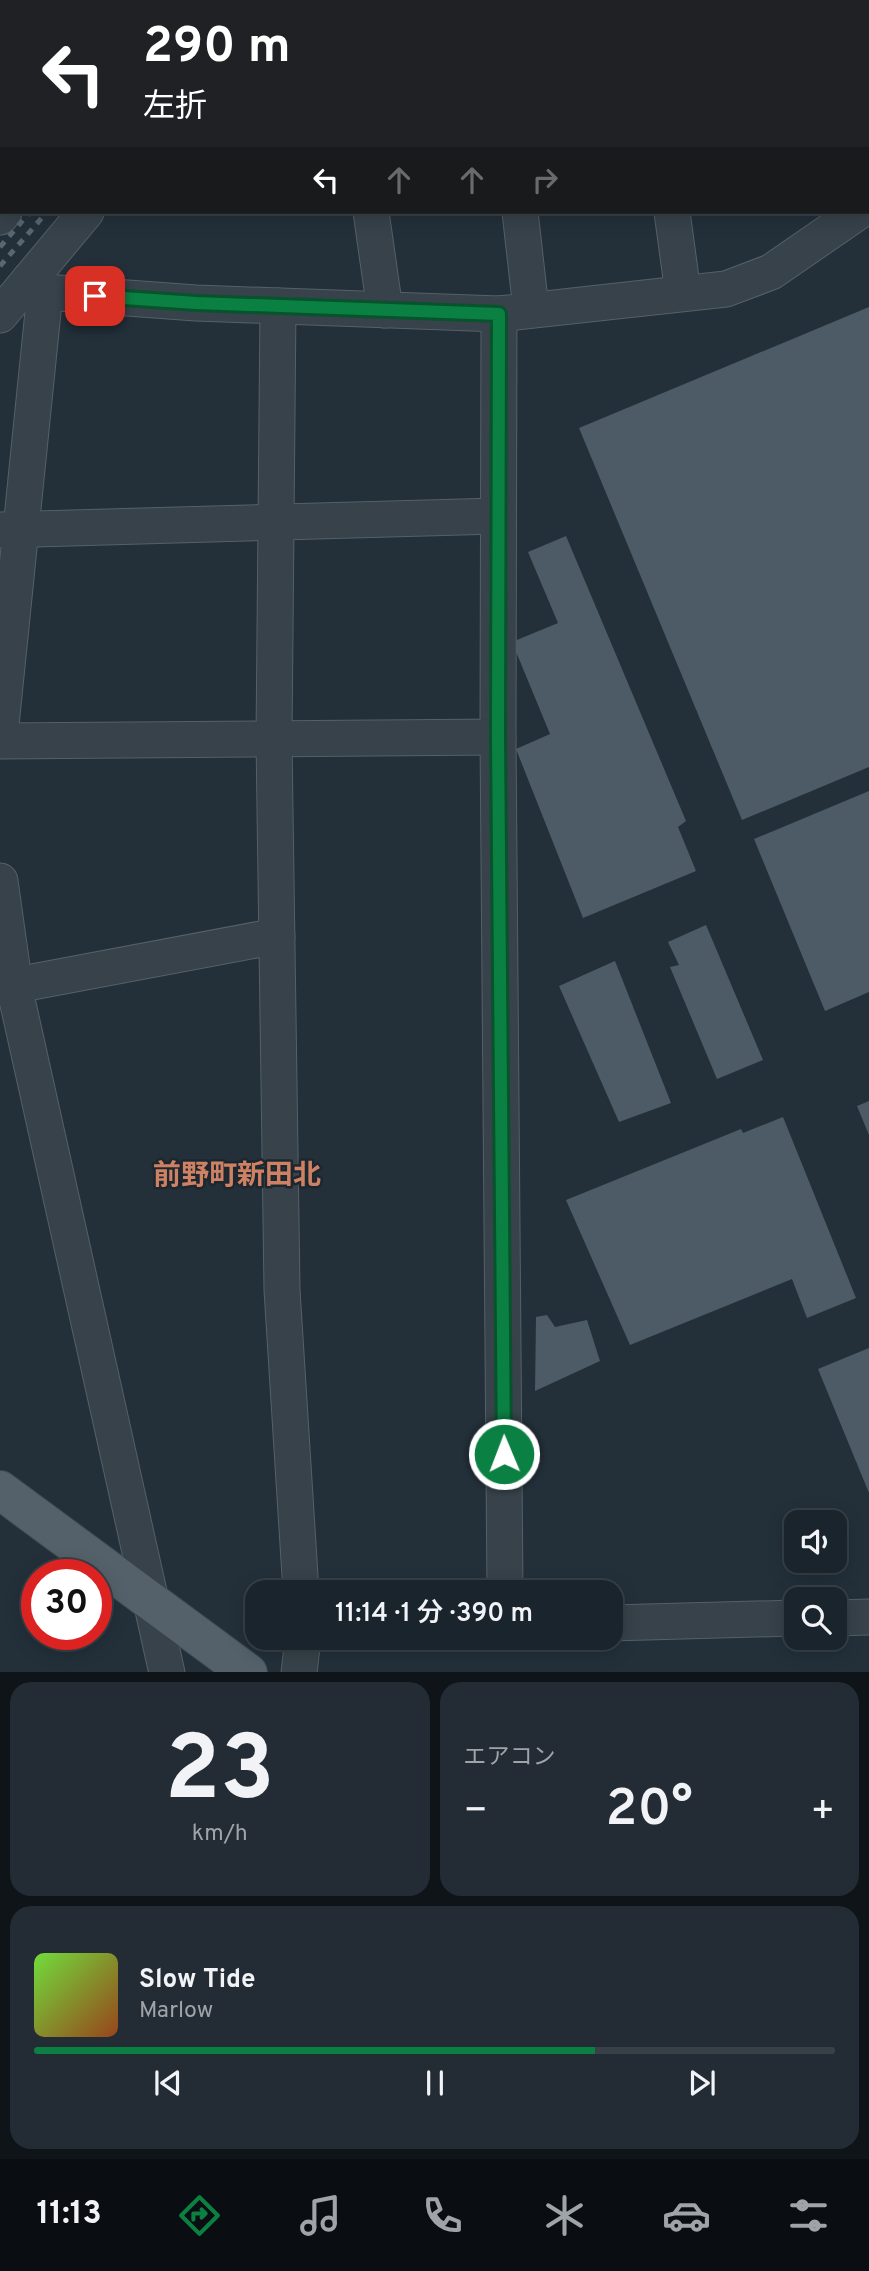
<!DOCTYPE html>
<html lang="ja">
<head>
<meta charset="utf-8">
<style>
  :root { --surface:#1a242c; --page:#232c34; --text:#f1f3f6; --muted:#9fa4a9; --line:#384148; --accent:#0b8043 }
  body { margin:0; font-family:Overpass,"Noto Sans JP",sans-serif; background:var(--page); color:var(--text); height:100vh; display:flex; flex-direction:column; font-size:26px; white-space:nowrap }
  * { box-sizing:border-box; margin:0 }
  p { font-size:23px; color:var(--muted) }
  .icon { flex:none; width:38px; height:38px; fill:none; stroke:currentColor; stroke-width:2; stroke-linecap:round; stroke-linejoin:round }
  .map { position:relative; height:1672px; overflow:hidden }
  .sheet { display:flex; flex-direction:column; gap:10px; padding:10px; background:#0e1418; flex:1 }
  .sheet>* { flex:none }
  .banner { position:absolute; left:0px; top:0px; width:870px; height:214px; box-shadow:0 4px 18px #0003,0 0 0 2px var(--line); background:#202124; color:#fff; overflow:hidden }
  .buttons { position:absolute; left:784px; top:1510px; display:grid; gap:14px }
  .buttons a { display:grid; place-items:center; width:63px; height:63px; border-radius:14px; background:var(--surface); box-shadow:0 4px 18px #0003,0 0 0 2px var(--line); font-size:35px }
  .speed { position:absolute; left:21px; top:1559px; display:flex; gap:14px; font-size:35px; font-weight:700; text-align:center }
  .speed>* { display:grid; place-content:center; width:91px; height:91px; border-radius:50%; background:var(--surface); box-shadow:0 4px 18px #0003,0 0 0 2px var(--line); line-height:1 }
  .speed .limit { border:10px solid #d22; background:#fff; color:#111 }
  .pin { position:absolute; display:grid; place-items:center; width:60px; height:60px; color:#fff; margin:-30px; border-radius:14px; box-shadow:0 4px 10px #0006 }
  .me { position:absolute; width:77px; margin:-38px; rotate:359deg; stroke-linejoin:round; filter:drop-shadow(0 0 5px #0008) }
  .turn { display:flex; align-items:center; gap:24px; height:147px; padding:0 28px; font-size:32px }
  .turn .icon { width:91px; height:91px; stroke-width:2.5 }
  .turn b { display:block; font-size:49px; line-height:60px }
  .lanes { display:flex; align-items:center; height:66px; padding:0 28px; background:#0003; justify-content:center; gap:35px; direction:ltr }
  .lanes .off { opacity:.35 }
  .big { font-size:52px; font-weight:600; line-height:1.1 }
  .sheet .card { flex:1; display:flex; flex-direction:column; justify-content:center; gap:10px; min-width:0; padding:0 24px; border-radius:21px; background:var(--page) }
  .sheet .dial { align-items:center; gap:0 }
  .dial b { font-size:91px; line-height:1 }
  .song { display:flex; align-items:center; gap:21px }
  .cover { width:84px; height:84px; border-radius:10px; background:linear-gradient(135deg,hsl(100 70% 55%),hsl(20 70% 35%)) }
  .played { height:7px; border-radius:4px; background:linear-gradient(90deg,var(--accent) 70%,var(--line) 70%) }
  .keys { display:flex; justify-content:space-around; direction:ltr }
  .heat { display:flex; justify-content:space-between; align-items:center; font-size:38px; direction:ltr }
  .sheet .tiles { flex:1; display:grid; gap:10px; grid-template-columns:1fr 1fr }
  .card:last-child { grid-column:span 2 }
  .trip { position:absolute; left:245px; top:1580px; width:378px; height:70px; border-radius:21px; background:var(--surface); box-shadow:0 4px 18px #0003,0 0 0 2px var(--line); font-weight:600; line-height:70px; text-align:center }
  .menu { display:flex; height:112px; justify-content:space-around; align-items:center; background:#0a0e12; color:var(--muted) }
  .menu .icon { width:49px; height:49px }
  .menu .on { color:var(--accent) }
  .menu b { font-size:32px; color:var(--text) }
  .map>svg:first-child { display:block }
  .building { fill:#4c5b65 }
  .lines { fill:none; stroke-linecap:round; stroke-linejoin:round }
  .minor-casing { stroke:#556068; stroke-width:37 }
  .major-casing { stroke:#404b53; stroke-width:40 }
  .minor { stroke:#37424a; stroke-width:35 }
  .major { stroke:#55616a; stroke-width:38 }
  .rail { stroke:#596771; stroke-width:5; stroke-dasharray:7 7; stroke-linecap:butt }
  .route-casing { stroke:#07532c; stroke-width:18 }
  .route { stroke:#0b8043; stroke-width:12 }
  .labels { text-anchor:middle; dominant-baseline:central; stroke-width:5; stroke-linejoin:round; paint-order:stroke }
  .quarter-label { font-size:28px; font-weight:bold; fill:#cf8164; stroke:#1c272f }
</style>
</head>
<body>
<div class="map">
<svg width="869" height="1673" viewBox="0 0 869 1673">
  <rect width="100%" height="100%" fill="#23303a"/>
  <!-- building -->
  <g class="building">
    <path d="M869,307v460l-127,53 -163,-392z"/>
    <path d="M566,536l120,285 -8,6 18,44 -113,47 -67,-169 34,-15 -38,-92 46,-19 -30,-71z"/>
    <path d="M869,791v201l-44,19 -71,-172z"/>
    <path d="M706,925l57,135 -46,19 -47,-112 9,-2 -11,-23z"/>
    <path d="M615,961l56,142 -52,19 -60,-136z"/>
    <path d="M869,1101v34l-12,-29z"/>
    <path d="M783,1117l73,181 -49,20 -15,-39 -162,66 -64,-145 175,-71 2,4z"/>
    <path d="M547,1315l8,12 32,-7 13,41 -65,30 1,-74z"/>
    <path d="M869,1348v145l-51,-124z"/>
  </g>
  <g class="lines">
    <defs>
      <g id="minor">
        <path d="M340,0l1,2"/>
        <path d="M496,0v2"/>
        <path d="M643,0v2"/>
        <path d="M798,0v2"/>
        <path d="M187,2l2,-2"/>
        <path d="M264,2l2,-2"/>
        <path d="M371,212l14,98"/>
        <path d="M520,212l11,97"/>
        <path d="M672,212l11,81"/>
        <path d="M0,217l4,-5"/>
        <path d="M29,280l16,12 151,11 303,11 227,-25 45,-17 87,-60"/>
        <path d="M278,306l-4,434 8,550 19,302"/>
        <path d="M499,314l-1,423 7,855"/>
        <path d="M0,315l86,-103"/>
        <path d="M0,530l498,-14"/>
        <path d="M0,735l45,-443"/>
        <path d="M0,741l498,-4"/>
        <path d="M0,881l16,114 151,678"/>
        <path d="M0,988l277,-52"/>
        <path d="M835,1618l34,-1"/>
        <path d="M611,1623l185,-5"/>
        <path d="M299,1673l4,-35"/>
      </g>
      <path id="major" d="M0,1490l248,183"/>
    </defs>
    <!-- minor casing -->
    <use href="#minor" class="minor-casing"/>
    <!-- major casing -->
    <use href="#major" class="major-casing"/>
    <!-- minor -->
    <use href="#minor" class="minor"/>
    <!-- major -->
    <use href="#major" class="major"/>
    <!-- rail -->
    <g class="rail">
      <path d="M208,2l2,-2"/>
      <path d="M227,2l2,-2"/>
      <path d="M0,247l30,-35"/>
      <path d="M0,266l47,-54"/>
    </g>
  </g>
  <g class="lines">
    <defs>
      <path id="route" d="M95,296l101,7 303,11 -1,423 6,717"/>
    </defs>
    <!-- route casing -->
    <use href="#route" class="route-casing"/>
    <!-- route -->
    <use href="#route" class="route"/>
  </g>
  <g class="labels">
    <!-- quarter labels -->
    <g class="quarter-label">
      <text x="237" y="1177">前野町新田北</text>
    </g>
  </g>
</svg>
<div class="buttons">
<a><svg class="icon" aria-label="sound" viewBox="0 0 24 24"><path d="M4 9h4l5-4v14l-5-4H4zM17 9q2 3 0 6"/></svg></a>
<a><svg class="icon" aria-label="search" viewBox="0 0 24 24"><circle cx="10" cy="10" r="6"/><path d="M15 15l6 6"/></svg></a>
</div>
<div class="speed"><div class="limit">30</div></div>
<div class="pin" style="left:95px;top:296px;background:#d93025"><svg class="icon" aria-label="arrive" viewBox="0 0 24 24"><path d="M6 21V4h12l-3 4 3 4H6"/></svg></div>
<svg class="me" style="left:504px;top:1454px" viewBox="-20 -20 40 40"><circle r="17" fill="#0b8043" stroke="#fff" stroke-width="3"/><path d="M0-11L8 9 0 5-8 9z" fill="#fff"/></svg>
<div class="trip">11:14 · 1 分 · 390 m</div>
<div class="banner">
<div class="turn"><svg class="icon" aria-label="left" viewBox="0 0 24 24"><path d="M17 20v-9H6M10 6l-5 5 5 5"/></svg><div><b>290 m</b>左折</div></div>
<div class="lanes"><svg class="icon" aria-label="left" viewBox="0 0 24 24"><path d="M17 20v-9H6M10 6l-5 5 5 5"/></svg><svg class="icon off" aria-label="ahead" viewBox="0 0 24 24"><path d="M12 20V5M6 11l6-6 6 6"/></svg><svg class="icon off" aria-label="ahead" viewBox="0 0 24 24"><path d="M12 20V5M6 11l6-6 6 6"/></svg><svg class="icon off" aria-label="right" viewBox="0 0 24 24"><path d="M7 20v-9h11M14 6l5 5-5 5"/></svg></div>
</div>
</div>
<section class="sheet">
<div class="tiles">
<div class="card dial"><b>23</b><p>km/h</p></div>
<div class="card"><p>エアコン</p>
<div class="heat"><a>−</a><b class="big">20°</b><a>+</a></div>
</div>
<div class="card">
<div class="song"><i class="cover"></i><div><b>Slow Tide</b><p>Marlow</p></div></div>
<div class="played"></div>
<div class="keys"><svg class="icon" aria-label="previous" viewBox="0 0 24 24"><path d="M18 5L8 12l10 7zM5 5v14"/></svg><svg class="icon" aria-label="pause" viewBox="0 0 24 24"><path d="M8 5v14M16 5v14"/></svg><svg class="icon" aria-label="next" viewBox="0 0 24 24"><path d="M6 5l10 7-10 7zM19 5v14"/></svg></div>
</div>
</div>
</section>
<nav class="menu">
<b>11:13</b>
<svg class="icon on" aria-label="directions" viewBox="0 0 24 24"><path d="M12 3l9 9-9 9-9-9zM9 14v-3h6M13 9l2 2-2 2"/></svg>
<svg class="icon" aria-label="music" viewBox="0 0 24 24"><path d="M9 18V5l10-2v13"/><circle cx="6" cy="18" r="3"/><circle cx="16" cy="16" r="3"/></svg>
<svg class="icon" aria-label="phone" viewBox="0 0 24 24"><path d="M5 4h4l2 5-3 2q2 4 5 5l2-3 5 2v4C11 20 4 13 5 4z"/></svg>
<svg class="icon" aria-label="climate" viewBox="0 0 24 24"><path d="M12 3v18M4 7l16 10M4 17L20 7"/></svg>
<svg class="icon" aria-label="car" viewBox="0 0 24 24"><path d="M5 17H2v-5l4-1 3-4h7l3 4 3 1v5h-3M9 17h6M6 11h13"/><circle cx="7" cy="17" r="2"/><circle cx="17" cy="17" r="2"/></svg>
<svg class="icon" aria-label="filters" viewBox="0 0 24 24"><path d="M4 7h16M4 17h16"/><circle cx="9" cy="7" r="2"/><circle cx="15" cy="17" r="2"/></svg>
</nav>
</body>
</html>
